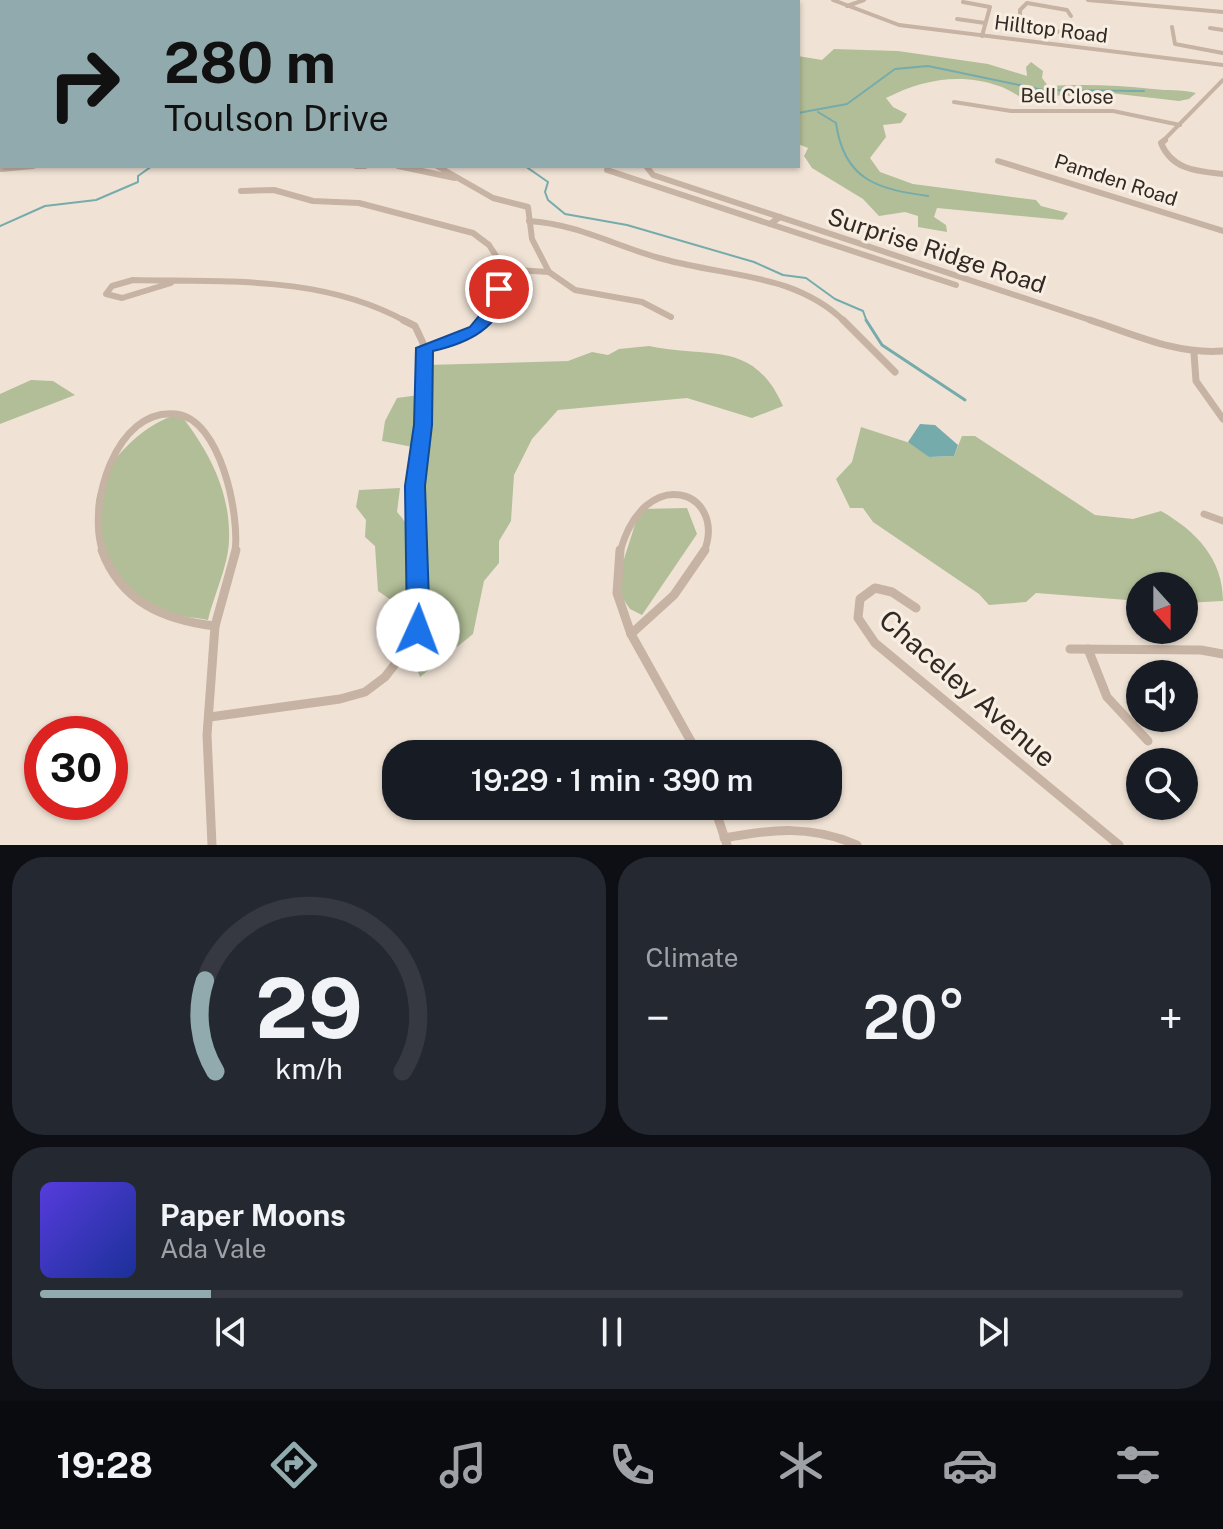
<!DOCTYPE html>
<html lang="en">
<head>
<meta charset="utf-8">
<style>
  :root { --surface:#171b24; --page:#242831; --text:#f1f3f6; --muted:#9ea1a6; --line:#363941; --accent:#91aaad }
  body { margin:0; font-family:"Public Sans",sans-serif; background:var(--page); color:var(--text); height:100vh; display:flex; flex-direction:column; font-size:30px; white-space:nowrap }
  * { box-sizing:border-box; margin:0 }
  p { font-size:26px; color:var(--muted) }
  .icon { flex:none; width:44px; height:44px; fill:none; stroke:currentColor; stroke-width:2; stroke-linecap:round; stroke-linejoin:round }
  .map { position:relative; height:845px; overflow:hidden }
  .panel { display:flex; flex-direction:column; gap:12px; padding:12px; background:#0d0f14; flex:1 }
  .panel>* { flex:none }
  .hud { position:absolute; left:0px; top:0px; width:800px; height:168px; box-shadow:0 2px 6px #0004; background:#91aaad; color:#111; overflow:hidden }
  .needle { width:52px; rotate:159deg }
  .fabs { position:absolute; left:1126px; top:572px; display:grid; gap:16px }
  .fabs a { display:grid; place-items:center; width:72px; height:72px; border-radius:50%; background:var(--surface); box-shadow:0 2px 6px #0004; font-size:40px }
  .speed { position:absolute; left:24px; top:716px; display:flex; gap:16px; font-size:40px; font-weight:700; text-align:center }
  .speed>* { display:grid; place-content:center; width:104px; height:104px; border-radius:50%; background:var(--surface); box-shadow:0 2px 6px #0004; line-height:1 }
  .speed .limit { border:12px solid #d22; background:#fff; color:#111 }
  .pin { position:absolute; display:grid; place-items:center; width:68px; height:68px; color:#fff; margin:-34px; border:4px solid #fff; border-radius:50%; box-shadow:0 2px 8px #0007 }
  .me { position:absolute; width:88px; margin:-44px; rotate:2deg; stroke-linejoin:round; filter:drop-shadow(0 0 6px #0008) }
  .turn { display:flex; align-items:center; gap:28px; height:168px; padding:0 32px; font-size:36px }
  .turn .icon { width:104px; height:104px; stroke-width:2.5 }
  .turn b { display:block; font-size:56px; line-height:68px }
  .big { font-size:60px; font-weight:600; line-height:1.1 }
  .panel .card { flex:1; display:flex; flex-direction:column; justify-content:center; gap:12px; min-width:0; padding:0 28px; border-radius:32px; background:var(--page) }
  .panel .dial { align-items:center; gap:0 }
  .dial svg { height:208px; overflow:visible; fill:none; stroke:var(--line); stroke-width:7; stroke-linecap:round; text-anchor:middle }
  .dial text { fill:var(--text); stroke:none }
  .song { display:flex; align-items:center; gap:24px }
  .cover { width:96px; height:96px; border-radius:12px; background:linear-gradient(135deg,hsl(250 70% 55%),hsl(230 70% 35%)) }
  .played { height:8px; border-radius:4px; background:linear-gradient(90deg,var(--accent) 15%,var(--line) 15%) }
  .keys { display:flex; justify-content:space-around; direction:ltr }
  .heat { display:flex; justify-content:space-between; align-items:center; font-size:44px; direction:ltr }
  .panel .tiles { flex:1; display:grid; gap:12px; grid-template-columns:1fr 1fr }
  .card:last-child { grid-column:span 2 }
  .trip { position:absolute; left:382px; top:740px; width:460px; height:80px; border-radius:32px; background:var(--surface); box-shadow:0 2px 6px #0004; font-weight:600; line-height:80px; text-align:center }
  .tabs { display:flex; height:128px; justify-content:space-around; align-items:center; background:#090b0e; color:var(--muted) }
  .tabs .icon { width:56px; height:56px }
  .tabs .active { color:var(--accent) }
  .tabs b { font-size:36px; color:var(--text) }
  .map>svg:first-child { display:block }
  .green { fill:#b2be97 }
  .water { fill:#76abac }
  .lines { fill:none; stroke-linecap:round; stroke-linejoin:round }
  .stream-far1 { stroke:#76abac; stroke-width:2 }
  .stream { stroke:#76abac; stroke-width:3 }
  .street-far3 { stroke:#c7b3a3; stroke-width:4 }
  .street-far2 { stroke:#c7b3a3; stroke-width:6 }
  .street-far1 { stroke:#c7b3a3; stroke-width:7 }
  .street { stroke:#c7b3a3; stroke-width:9 }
  .route { fill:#1a73e8; stroke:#114b97; stroke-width:2 }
  .labels { text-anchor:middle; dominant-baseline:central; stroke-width:6; stroke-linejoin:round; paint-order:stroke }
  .far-street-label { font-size:20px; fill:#322925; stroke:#f8eee2 }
  .street-label { font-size:24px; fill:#322925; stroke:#f8eee2 }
  .near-street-label { font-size:28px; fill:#322925; stroke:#f8eee2 }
</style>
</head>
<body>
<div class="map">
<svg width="1223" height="845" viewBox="0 0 1223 845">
  <rect width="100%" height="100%" fill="#f0e3d6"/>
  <!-- green -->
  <g class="green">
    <path d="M834,49l64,2 90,13 39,12 -1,-9 5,-5 12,9 -1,7 6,8c36,-2 69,-1 105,3 15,2 27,0 43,4l-7,6 -10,2 -78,-9 -10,13 -16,-9 -35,-1 -3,5c-13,2 -23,-8 -35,-13 -40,-15 -79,-8 -116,11l7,9 14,7 -6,9 -18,2 3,12 -16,21 10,14 33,12 123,16 5,6 27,7 -5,7 -126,-12 -3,9 12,8 1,7 -29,-5v-11l-13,-4 -26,4 -16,-17 -51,-31 -8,-12 4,-8 -10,-4v-88l24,4z"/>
    <path d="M649,346c61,13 104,-7 134,60l-31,12 -65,-20 -129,12 -26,29 -18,36 -3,46 -12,20v22l-15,18 -11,53 -53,43 -9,-23 15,-34 -11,-134 8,-37 -41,-8 3,-20 12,-23 29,-4v-29l142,-4 24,-9 16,3 11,-6z"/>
    <path d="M31,380l22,1 22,14 -75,29v-30z"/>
    <path d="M180,414c29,37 51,78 49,127 -1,25 -15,54 -21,79 -22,-4 -54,-6 -72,-21 -6,-5 -10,-14 -15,-20 -13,-18 -22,-40 -25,-62 -6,-44 46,-95 84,-103z"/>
    <path d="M861,427l52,17 16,13 25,-1 8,-20h13l120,79 38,4 28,-8c35,20 62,48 62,90l-39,2v-17h-44v15l-104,-8 -10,9 -37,3 -10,-11 -106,-72 -10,-14h-13l-14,-29 16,-17z"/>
    <path d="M400,488l-3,24c20,22 24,45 11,71l6,17 -13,7 -23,-16 -3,-45 -10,-9 1,-17 -10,-13 3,-17z"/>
    <path d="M687,508l10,26 -55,81 -12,-6 -15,-22 25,-78z"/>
  </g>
  <!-- water -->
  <path class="water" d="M920,424l15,1 23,20 -4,11 -25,1 -21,-15z"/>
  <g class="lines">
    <!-- stream-far1 -->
    <g class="stream-far1">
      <path d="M818,112l18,11c8,57 41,66 92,73"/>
      <path d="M798,113l49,-9 48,-35 33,-3 115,24 101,1"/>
      <path d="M525,166l23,16 -3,10 3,8 17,14 62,11 127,37 29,13 23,3 29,21 28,12 4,11"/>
      <path d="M0,226l45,-20 51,-6 42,-18v-6l14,-10"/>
    </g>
    <!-- stream -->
    <path class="stream" d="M866,320l16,25 83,55"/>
    <!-- street-far3 -->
    <g class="street-far3">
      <path d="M117,0l6,2"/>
      <path d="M833,0l66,25 324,40"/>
      <path d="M1088,0l135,12"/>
      <path d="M68,2l6,-2"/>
      <path d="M368,2l4,-2"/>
      <path d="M518,2l3,-2"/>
      <path d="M707,2l5,-2"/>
      <path d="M963,2l27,5 -8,29"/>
      <path d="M847,6l17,-6"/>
      <path d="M957,19l28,4"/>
      <path d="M1172,27l3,17 48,9"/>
      <path d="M1210,28l13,2"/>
      <path d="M1070,34l-50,-10v-14l7,-7 40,7 4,6"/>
      <path d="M954,102l57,9h102l67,14"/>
      <path d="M1162,142l61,-62"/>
    </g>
    <!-- street-far2 -->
    <g class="street-far2">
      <path d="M1165,140l-4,3c11,27 36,28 62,31"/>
      <path d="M998,161l225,70"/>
      <path d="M356,166h9"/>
      <path d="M398,166l57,12"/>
      <path d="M437,166l56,32 35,9 4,32 17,33"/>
      <path d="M646,166l7,9 443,147"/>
      <path d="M0,169l33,-3"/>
      <path d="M607,170l163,54"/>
      <path d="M241,191l33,-1 39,11 46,2 114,30 16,12 9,14 -1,45 -16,18"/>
      <path d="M780,217l-10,7 186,61"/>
      <path d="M529,221c49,3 88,26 134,38 64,18 132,14 182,63"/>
      <path d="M500,269l49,3 26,18 67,12 29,15"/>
      <path d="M171,283l-49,15 -16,-4 6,-8 21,-6c92,2 190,-5 274,42"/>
    </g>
    <!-- street-far1 -->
    <g class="street-far1">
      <path d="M403,320l12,6 8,17v82l-8,61 3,66"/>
      <path d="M843,320l52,52"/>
      <path d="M1090,320c43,14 87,35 133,31"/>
      <path d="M424,348l45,-13 14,-15"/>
      <path d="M1194,353l2,28 27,38"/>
      <path d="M1204,514l19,7"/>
      <path d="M103,552c-17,-46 13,-145 73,-138 45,5 64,102 59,138"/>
      <path d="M620,552c25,-91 108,-61 84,0"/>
    </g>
    <!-- street -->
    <g class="street">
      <path d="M102,550c19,52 62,70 113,76"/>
      <path d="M620,550l-3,43 14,41"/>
      <path d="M916,608l-24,-16 -17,-4 -15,11 -2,19 17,25 244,202"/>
      <path d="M215,626l21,-76"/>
      <path d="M631,634l67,120"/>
      <path d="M631,634l43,-39 31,-45"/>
      <path d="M1070,649l131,1 22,4"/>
      <path d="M1088,649l19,48 41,44"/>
      <path d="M210,717l130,-18 25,-7 20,-15 28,-36 8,-23 -3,-68"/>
      <path d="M714,806l13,39"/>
      <path d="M724,838c47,-9 88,-13 133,7"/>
      <path d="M212,845l-5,-110 8,-109"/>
    </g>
  </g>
  <!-- route -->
  <path class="route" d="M494,285l13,4c-6,39 -39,54 -74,62l-1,74 -7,61 5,144 -4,6h-15l-4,-6 -2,-144 9,-61 2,-77 54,-21 19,-23z"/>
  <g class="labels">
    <!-- far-street labels -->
    <g class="far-street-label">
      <text transform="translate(1051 29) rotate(7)">Hilltop Road</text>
      <text transform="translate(1067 96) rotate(1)">Bell Close</text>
      <text transform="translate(1116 180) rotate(18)">Pamden Road</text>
    </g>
    <!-- street labels -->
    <g class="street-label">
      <text transform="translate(937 250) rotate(18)">Surprise Ridge Road</text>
    </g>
    <!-- near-street labels -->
    <g class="near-street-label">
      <text transform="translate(968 688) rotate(41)">Chaceley Avenue</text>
    </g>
  </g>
</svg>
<div class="fabs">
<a><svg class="needle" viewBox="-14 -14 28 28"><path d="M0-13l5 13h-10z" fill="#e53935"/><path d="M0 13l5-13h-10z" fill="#9ea1a6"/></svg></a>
<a><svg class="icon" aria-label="sound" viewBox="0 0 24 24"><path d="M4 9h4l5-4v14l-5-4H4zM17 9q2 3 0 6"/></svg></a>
<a><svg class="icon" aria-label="search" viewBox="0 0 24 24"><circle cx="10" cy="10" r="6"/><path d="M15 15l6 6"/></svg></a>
</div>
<div class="speed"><div class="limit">30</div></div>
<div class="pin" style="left:499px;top:289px;background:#d93025"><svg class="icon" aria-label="arrive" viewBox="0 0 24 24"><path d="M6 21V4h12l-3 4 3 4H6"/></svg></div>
<svg class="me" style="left:418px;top:630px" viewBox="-20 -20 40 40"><circle r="19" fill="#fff"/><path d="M0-13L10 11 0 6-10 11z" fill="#1a73e8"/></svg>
<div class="trip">19:29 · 1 min · 390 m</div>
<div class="hud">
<div class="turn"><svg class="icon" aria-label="right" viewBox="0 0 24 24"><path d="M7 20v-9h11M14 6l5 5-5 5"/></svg><div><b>280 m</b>Toulson Drive</div></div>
</div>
</div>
<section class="panel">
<div class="tiles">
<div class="card dial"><svg viewBox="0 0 100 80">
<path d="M14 69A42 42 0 1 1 86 69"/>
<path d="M14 69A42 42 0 0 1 10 34" stroke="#91aaad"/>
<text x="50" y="56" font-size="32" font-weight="700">29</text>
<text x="50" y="72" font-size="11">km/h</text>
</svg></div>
<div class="card"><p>Climate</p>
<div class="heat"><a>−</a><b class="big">20°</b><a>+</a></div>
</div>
<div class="card">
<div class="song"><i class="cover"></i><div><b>Paper Moons</b><p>Ada Vale</p></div></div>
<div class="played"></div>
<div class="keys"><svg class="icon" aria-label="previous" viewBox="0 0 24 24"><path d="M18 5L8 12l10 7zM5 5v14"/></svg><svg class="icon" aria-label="pause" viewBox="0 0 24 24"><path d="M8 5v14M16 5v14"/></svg><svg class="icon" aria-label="next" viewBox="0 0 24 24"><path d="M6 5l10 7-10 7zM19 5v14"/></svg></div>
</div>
</div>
</section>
<nav class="tabs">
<b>19:28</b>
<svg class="icon active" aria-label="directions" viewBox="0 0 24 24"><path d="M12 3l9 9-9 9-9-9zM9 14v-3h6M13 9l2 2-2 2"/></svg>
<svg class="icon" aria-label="music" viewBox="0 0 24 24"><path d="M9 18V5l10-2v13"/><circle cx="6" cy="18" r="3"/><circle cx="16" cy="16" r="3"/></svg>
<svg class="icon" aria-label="phone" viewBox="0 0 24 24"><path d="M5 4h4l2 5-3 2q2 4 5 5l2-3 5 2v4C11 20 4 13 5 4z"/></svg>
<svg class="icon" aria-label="climate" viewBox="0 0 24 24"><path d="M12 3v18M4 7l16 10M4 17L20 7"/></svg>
<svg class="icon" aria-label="car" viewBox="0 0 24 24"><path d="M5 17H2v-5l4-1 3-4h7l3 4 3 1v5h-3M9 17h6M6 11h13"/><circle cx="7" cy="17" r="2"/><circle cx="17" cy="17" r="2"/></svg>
<svg class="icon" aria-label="filters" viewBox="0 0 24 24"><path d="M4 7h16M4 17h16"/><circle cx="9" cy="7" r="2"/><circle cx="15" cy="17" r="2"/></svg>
</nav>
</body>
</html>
